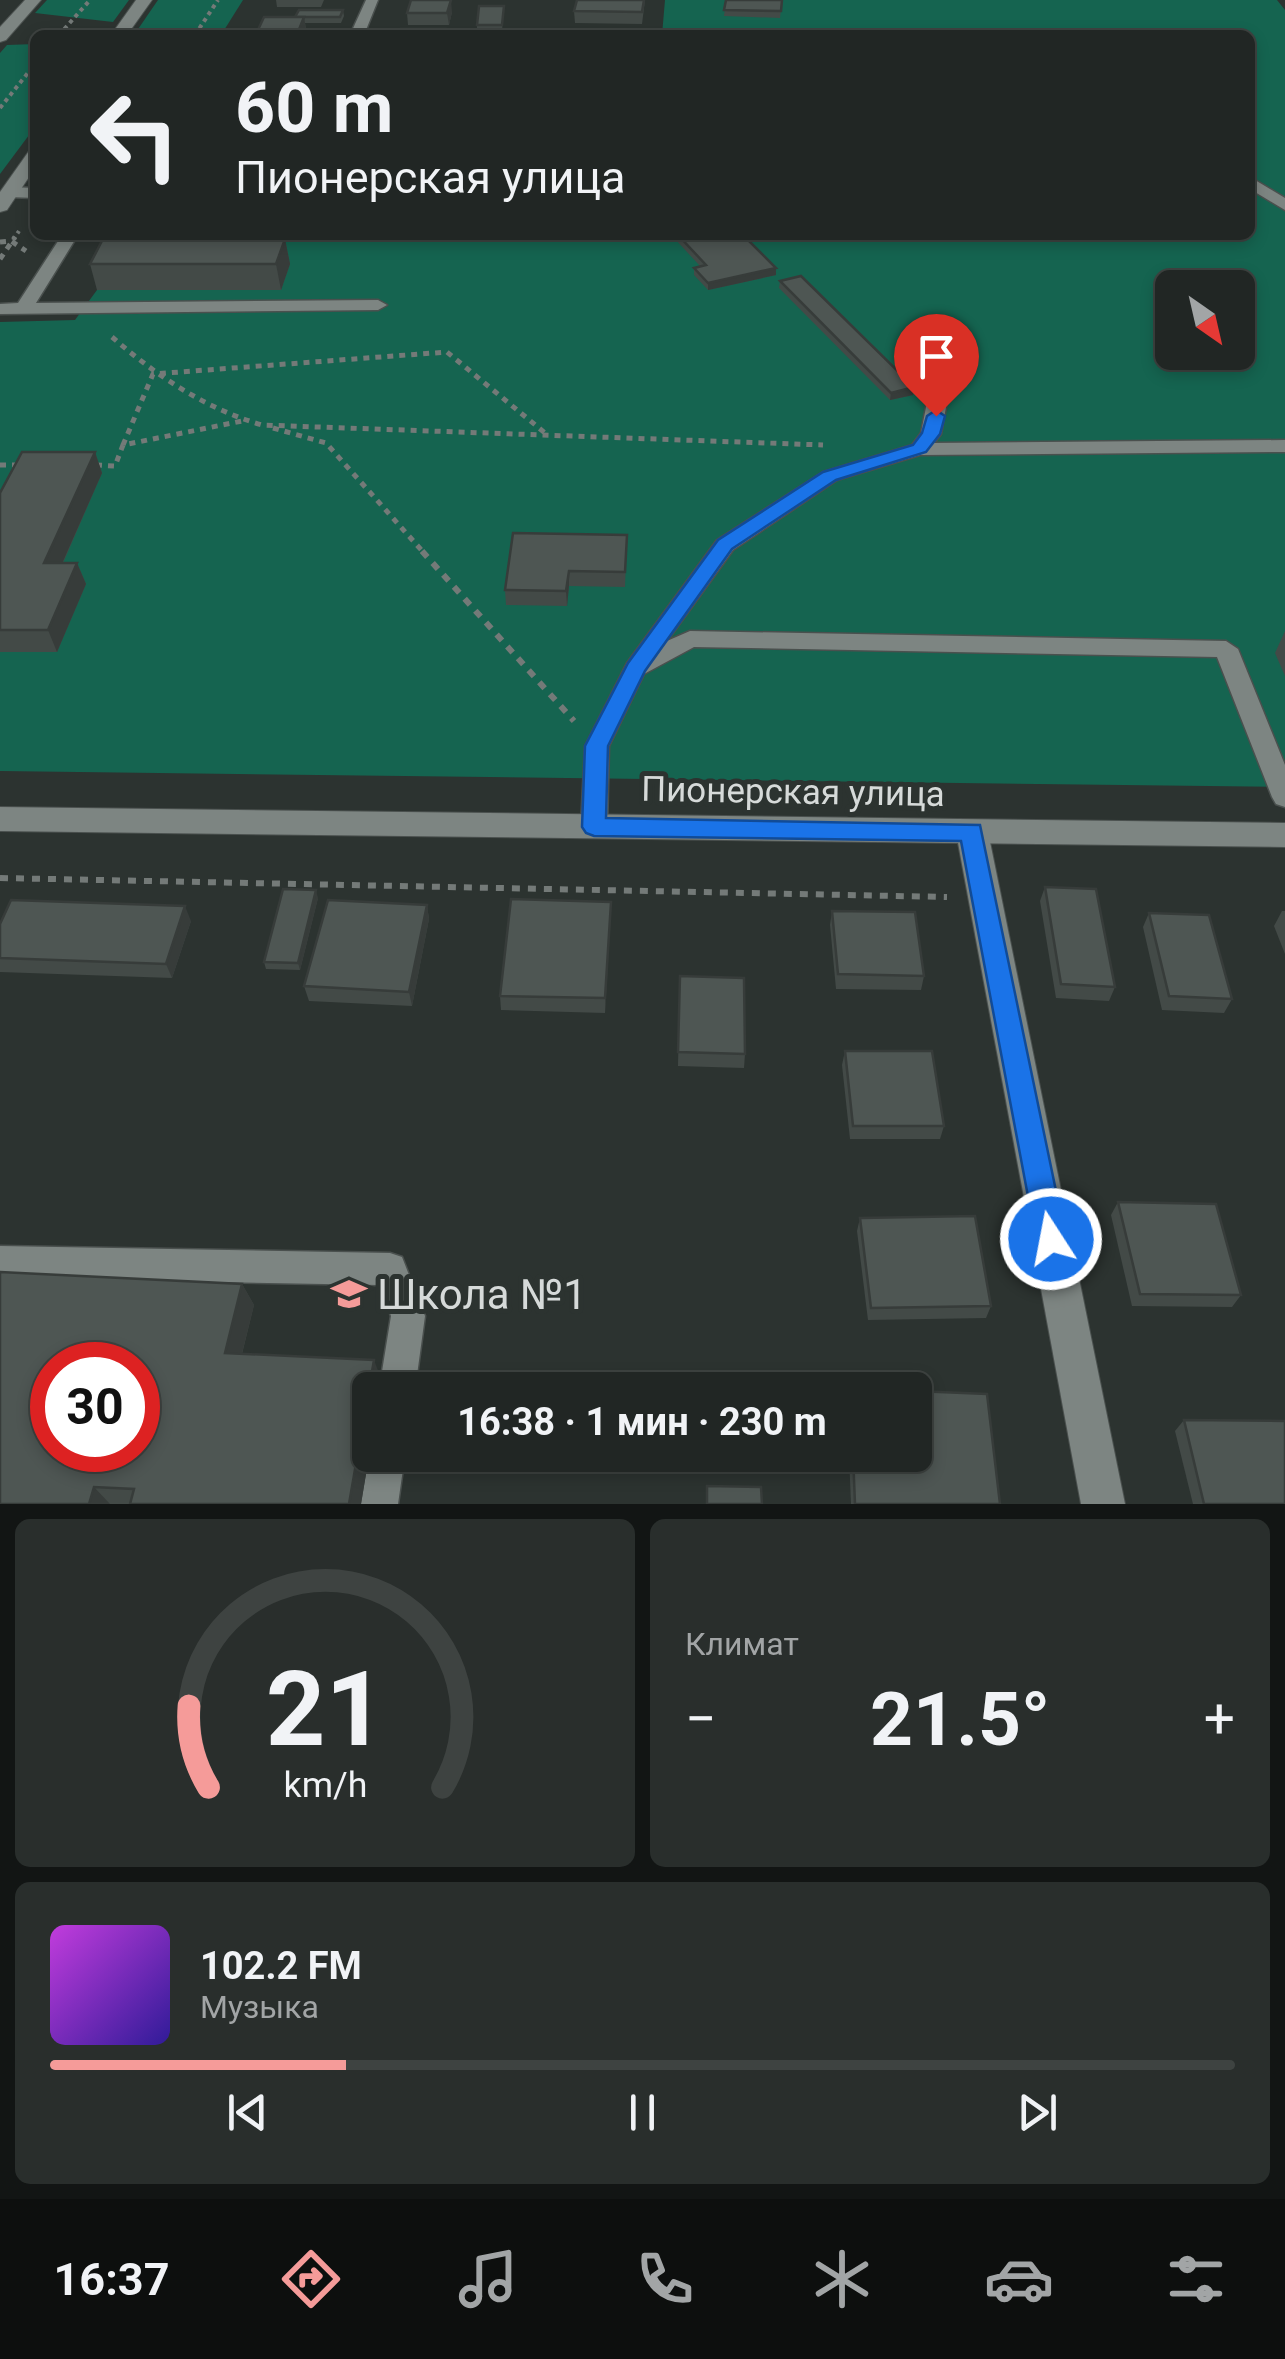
<!DOCTYPE html>
<html lang="ru">
<head>
<meta charset="utf-8">
<style>
  :root { --surface:#212624; --page:#292e2c; --text:#f1f3f6; --muted:#a2a5a6; --line:#3e4341; --accent:#f59b99 }
  body { margin:0; font-family:Roboto,sans-serif; background:var(--page); color:var(--text); height:100vh; display:flex; flex-direction:column; font-size:38px; white-space:nowrap }
  * { box-sizing:border-box; margin:0 }
  p { font-size:32px; color:var(--muted) }
  .icon { flex:none; width:55px; height:55px; fill:none; stroke:currentColor; stroke-width:2; stroke-linecap:round; stroke-linejoin:round }
  .map { position:relative; height:1504px; overflow:hidden }
  .drawer { display:flex; flex-direction:column; gap:15px; padding:15px; background:#121514; flex:1 }
  .drawer>* { flex:none }
  .top-card { position:absolute; left:30px; top:30px; width:1225px; height:210px; border-radius:15px; box-shadow:0 5px 15px #0003,0 0 0 2px var(--line); background:#212624; color:var(--text); overflow:hidden }
  .needle { width:65px; rotate:146deg }
  .buttons { position:absolute; left:1155px; top:270px; display:grid; gap:20px }
  .buttons a { display:grid; place-items:center; width:100px; height:100px; border-radius:15px; background:var(--surface); box-shadow:0 5px 15px #0003,0 0 0 2px var(--line); font-size:50px }
  .speed { position:absolute; left:30px; top:1342px; display:flex; gap:20px; font-size:50px; font-weight:700; text-align:center }
  .speed>* { display:grid; place-content:center; width:130px; height:130px; border-radius:50%; background:var(--surface); box-shadow:0 5px 15px #0003,0 0 0 2px var(--line); line-height:1 }
  .speed .limit { border:15px solid #d22; background:#fff; color:#111 }
  .pin { position:absolute; display:grid; place-items:center; width:85px; height:85px; color:#fff; margin:-102px -42px; border-radius:50% 50% 50% 0; rotate:-45deg; box-shadow:0 0 10px #0007 }
  .pin .icon { rotate:45deg }
  .me { position:absolute; width:110px; margin:-55px; rotate:349deg; stroke-linejoin:round; filter:drop-shadow(0 0 8px #0008) }
  .turn { display:flex; align-items:center; gap:35px; height:210px; padding:0 40px; font-size:45px }
  .turn .icon { width:130px; height:130px; stroke-width:2.5 }
  .turn b { display:block; font-size:70px; line-height:85px }
  .big { font-size:75px; font-weight:700; line-height:1.1 }
  .drawer .tile { flex:1; display:flex; flex-direction:column; justify-content:center; gap:15px; min-width:0; padding:0 35px; border-radius:15px; background:var(--page) }
  .drawer .dial { align-items:center; gap:0 }
  .dial svg { height:260px; overflow:visible; fill:none; stroke:var(--line); stroke-width:7; stroke-linecap:round; text-anchor:middle }
  .dial text { fill:var(--text); stroke:none }
  .song { display:flex; align-items:center; gap:30px }
  .cover { width:120px; height:120px; border-radius:15px; background:linear-gradient(135deg,hsl(290 70% 55%),hsl(250 70% 35%)) }
  .played { height:10px; border-radius:5px; background:linear-gradient(90deg,var(--accent) 25%,var(--line) 25%) }
  .keys { display:flex; justify-content:space-around; direction:ltr }
  .heat { display:flex; justify-content:space-between; align-items:center; font-size:55px; direction:ltr }
  .drawer .tiles { flex:1; display:grid; gap:15px; grid-template-columns:1fr 1fr }
  .tile:last-child { grid-column:span 2 }
  .trip { position:absolute; left:352px; top:1372px; width:580px; height:100px; border-radius:15px; background:var(--surface); box-shadow:0 5px 15px #0003,0 0 0 2px var(--line); font-weight:700; line-height:100px; text-align:center }
  .menu { display:flex; height:160px; justify-content:space-around; align-items:center; background:#0d0f0e; color:var(--muted) }
  .menu .icon { width:70px; height:70px }
  .menu .selected { color:var(--accent) }
  .menu b { font-size:45px; color:var(--text) }
  .map>svg:first-child { display:block }
  .green { fill:#156450; fill-rule:evenodd }
  .lines { fill:none; stroke-linecap:round; stroke-linejoin:round }
  .lane-casing { stroke:#4a504e; stroke-width:3 }
  .street-casing { stroke:#4a504e; stroke-width:2 }
  .secondary-casing { stroke:#4a504e; stroke-width:2 }
  .path-far2 { stroke:#747a78; stroke-width:4; stroke-dasharray:4 4; stroke-linecap:butt }
  .path-far1 { stroke:#747a78; stroke-width:5; stroke-dasharray:6 6; stroke-linecap:butt }
  .path { stroke:#747a78; stroke-width:6; stroke-dasharray:8 8; stroke-linecap:butt }
  .lane { fill:#7d8582; fill-rule:evenodd }
  .street { fill:#7d8582; fill-rule:evenodd }
  .secondary { fill:#7d8582; fill-rule:evenodd }
  .wall { fill:#434a47 }
  .shaded-wall { fill:#373c3a }
  .building { fill:#4e5653; stroke:#373c3a; stroke-width:2.5; fill-rule:evenodd }
  .route { fill:#1a73e8; stroke:#114b97; stroke-width:2.5 }
  .labels { text-anchor:middle; dominant-baseline:central; stroke-width:10; stroke-linejoin:round; paint-order:stroke }
  .street-label { font-size:35px; fill:#d6dad9; stroke:#2c3330 }
  .near-poi-label { font-size:42px; fill:#d6dad9; stroke:#2c3330; text-anchor:start }
</style>
</head>
<body>
<div class="map">
<svg width="1285" height="1504" viewBox="0 0 1285 1504">
  <rect width="100%" height="100%" fill="#2c3330"/>
  <!-- green -->
  <g class="green">
    <path d="M47,0h82l-16,22 -78,-9z"/>
    <path d="M158,0h85l-22,35h-87z"/>
    <path d="M665,0h612l8,10v777l-1285,-16v-449l75,-2 22,-30 29,-55h1124v-200h-588zM1172,288h66v64h-66z"/>
    <path d="M35,44v83l-35,47v-121l7,-8z"/>
  </g>
  <g class="lines">
    <defs>
      <g id="lane">
        <path d="M366,0h12l-14,35h-14z"/>
        <path d="M868,31h86l7,4h-100z"/>
        <path d="M1250,177l35,21v12l-35,-21z"/>
        <path d="M35,188v10l-26,-1 -8,-5 8,-5z"/>
        <path d="M62,235h16l-42,68 342,-3 9,5 -9,5 -378,4v-10l18,-1z"/>
        <path d="M914,355l7,2 26,45 -6,32 -7,9 351,-3v12l-365,3 -83,25 -104,70 -66,91 23,-10 536,10 12,8 47,116v42l-9,-3 -4,-7 -55,-140 -523,-10 -50,27 -35,72 -2,81 -4,7h-18l-4,-7 4,-81 42,-83 90,-123 106,-68 89,-27 9,-12 6,-31 -22,-41z"/>
        <path d="M0,1246l390,7 12,4 23,59 -10,74h-36l12,-74 -12,-31 -379,-7z"/>
        <path d="M370,1452v3h35l-7,49h-38z"/>
      </g>
      <g id="street">
        <path d="M25,0h16l-35,40 -6,2v-15z"/>
        <path d="M972,820l11,3 5,9 137,672h-44l-125,-672 5,-9z"/>
      </g>
      <g id="secondary">
        <path d="M136,0h16l-25,35h-16z"/>
        <path d="M35,150v18l-28,42 -7,2v-20l29,-41z"/>
        <path d="M0,807l1285,16v24l-1285,-16z"/>
      </g>
    </defs>
    <!-- lane casing -->
    <use href="#lane" class="lane-casing"/>
    <!-- street casing -->
    <use href="#street" class="street-casing"/>
    <!-- secondary casing -->
    <use href="#secondary" class="secondary-casing"/>
    <!-- path-far2 -->
    <g class="path-far2">
      <path d="M59,35l31,-35"/>
      <path d="M195,35l23,-35"/>
      <path d="M0,108l35,-44"/>
      <path d="M13,240l6,-9"/>
    </g>
    <!-- path-far1 -->
    <g class="path-far1">
      <path d="M0,242l11,-1 15,10"/>
      <path d="M0,259l15,-22"/>
      <path d="M112,337c45,39 92,71 150,88l561,20"/>
      <path d="M273,428l53,15 98,110"/>
      <path d="M123,445l30,-71 294,-22 98,81"/>
      <path d="M0,465h23"/>
      <path d="M96,465l19,1 8,-21 119,-24"/>
    </g>
    <!-- path -->
    <g class="path">
      <path d="M422,551l152,170"/>
      <path d="M0,878l947,19"/>
    </g>
    <!-- lane -->
    <use href="#lane" class="lane"/>
    <!-- street -->
    <use href="#street" class="street"/>
    <!-- secondary -->
    <use href="#secondary" class="secondary"/>
  </g>
  <!-- wall -->
  <g class="wall">
    <path d="M276,0h48l-3,7h-44z"/>
    <path d="M645,0l-3,24 -67,-1 -1,-12z"/>
    <path d="M726,0h56l-2,18 -56,-2z"/>
    <path d="M504,6l-2,25h-25v-6z"/>
    <path d="M343,10l1,6 -3,7h-36l1,6 -2,6h-46l-1,-3 38,-15z"/>
    <path d="M452,12l-3,13h-41l-1,-12z"/>
    <path d="M488,235h28l-1,2z"/>
    <path d="M658,235h85l33,40 -68,15 -14,-15v-7l6,-2 -26,-28 -11,2z"/>
    <path d="M275,239h10l5,25 -9,26h-184l-7,-26z"/>
    <path d="M780,281l133,114 -23,5 -111,-112z"/>
    <path d="M95,452l7,21 -39,90h14l9,21 -29,68h-57v-159z"/>
    <path d="M627,535l-2,52 -56,-1 -2,20 -61,-1 -1,-15z"/>
    <path d="M1285,631v45l-10,-23z"/>
    <path d="M1045,887l70,100 -6,14 -53,-3 -16,-97z"/>
    <path d="M318,898l-18,72 -34,-1 -2,-7z"/>
    <path d="M611,902l-6,111 -104,-3 -1,-14z"/>
    <path d="M427,905l2,14 -17,87 -103,-5 -5,-15z"/>
    <path d="M832,911l92,65 -3,14 -85,-1 -6,-64z"/>
    <path d="M1282,911h3v43l-11,-28z"/>
    <path d="M1149,913l83,86 -8,14 -62,-3 -19,-83z"/>
    <path d="M191,921l-19,57 -172,-6v-48z"/>
    <path d="M680,976l65,78 -1,14 -66,-2z"/>
    <path d="M845,1051l99,75 -4,13h-90l-8,-74z"/>
    <path d="M1118,1202l123,93 -9,12 -100,-1 -21,-91z"/>
    <path d="M860,1218l131,88 -5,12 -118,2 -11,-89z"/>
    <path d="M242,1284l12,21 -12,49 140,27 -2,9h-10v60l-9,54h-361z"/>
    <path d="M1184,1420l101,84h-92l-18,-73z"/>
    <path d="M849,1455h66l85,49h-149z"/>
  </g>
  <!-- shaded-wall -->
  <g class="shaded-wall">
    <path d="M451,0l1,12 -3,13 -2,-12z"/>
    <path d="M304,17l2,12 -2,6h-6v-3z"/>
    <path d="M261,235h15l-11,29 -5,-25z"/>
    <path d="M663,235h11v3l-11,2z"/>
    <path d="M285,239l5,25 -9,26 -5,-26z"/>
    <path d="M776,268v7l-68,15v-7z"/>
    <path d="M914,387l-1,8 -23,5 1,-7z"/>
    <path d="M95,452l7,21 -49,111 -9,-21z"/>
    <path d="M77,563l9,21 -29,68 -9,-22z"/>
    <path d="M569,571v15l-2,20 -1,-15z"/>
    <path d="M316,890l2,8 -18,72 -2,-7z"/>
    <path d="M611,902v14l-6,97v-15z"/>
    <path d="M427,905l2,14 -17,87 -3,-14z"/>
    <path d="M185,906l6,15 -19,57 -6,-14z"/>
    <path d="M242,1284l12,21 -17,68 -12,-20z"/>
    <path d="M374,1360l8,21 -2,9h-10v60l-9,54h-12z"/>
    <path d="M94,1487l16,17h-21z"/>
  </g>
  <!-- building -->
  <g class="building">
    <path d="M411,0h40l-4,13h-40z"/>
    <path d="M577,0h67l-2,12 -68,-1z"/>
    <path d="M726,0h56l-1,11 -57,-1z"/>
    <path d="M479,6h25l-2,19h-25z"/>
    <path d="M299,10h44l-3,7h-45z"/>
    <path d="M264,17h40l-6,15h-41z"/>
    <path d="M401,29h44l-2,6h-43z"/>
    <path d="M105,235h156l-1,4h25l-9,25h-186z"/>
    <path d="M678,235h65l33,33 -68,15 -14,-15 12,-3z"/>
    <path d="M801,276l113,111 -23,6 -111,-112z"/>
    <path d="M22,452h73l-51,111h33l-29,67h-48v-137z"/>
    <path d="M513,533l114,2 -2,37 -56,-1 -3,20 -61,-1z"/>
    <path d="M1045,887l51,2 19,98 -54,-3z"/>
    <path d="M283,889l33,1 -18,73 -34,-1z"/>
    <path d="M511,899l100,3 -6,96 -105,-2z"/>
    <path d="M11,900l174,6 -19,58 -166,-6v-34z"/>
    <path d="M328,900l99,5 -18,87 -105,-6z"/>
    <path d="M832,911l83,1 9,64 -86,-2z"/>
    <path d="M1149,913l60,2 23,84 -63,-3z"/>
    <path d="M680,976l64,2 1,76 -67,-2z"/>
    <path d="M845,1051h87l12,75h-91z"/>
    <path d="M1118,1202l98,2 25,91 -101,-1z"/>
    <path d="M975,1216l16,90 -120,2 -11,-90z"/>
    <path d="M0,1272l242,12 -17,69 149,7 -25,144h-219l4,-15 -40,-2 -5,17h-89zM52,1365h86v85h-86z"/>
    <path d="M849,1388l49,2h-48z"/>
    <path d="M915,1391l72,3 13,110h-145l-2,-49h62z"/>
    <path d="M1184,1420l101,1v83h-81z"/>
    <path d="M707,1486l54,1 1,17h-55z"/>
  </g>
  <!-- route -->
  <path class="route" d="M936,410l9,6 -5,18 -14,18 -90,28 -104,69 -87,122 -37,75 -2,72 374,7 86,414 -5,10 -10,4 -11,-4 -4,-10 -75,-398 -367,-5 -8,-3 -4,-6 3,-81 43,-83 90,-123 105,-68 90,-27 9,-12 5,-17z"/>
  <!-- icons -->
  <defs>
    <symbol id="school-bare" viewBox="-9 -9 18 18"><path d="M0-5L7-2L0 1L-7-2ZM-4 1L0 2.5L4 1V4Q0 6-4 4Z" fill="#f59b99" stroke="#2c3330" stroke-width="2.5" paint-order="stroke"/></symbol>
  </defs>
  <g fill-rule="evenodd">
    <use href="#school-bare" x="324" y="1269" width="50" height="50"/>
  </g>
  <g class="labels">
    <!-- street labels -->
    <g class="street-label">
      <text transform="translate(793 792) rotate(1)">Пионерская улица</text>
    </g>
    <!-- near-poi labels -->
    <g class="near-poi-label">
      <text x="377" y="1294">Школа №1</text>
    </g>
  </g>
</svg>
<div class="buttons">
<a><svg class="needle" viewBox="-14 -14 28 28"><path d="M0-13l5 13h-10z" fill="#e53935"/><path d="M0 13l5-13h-10z" fill="#a2a5a6"/></svg></a>
</div>
<div class="speed"><div class="limit">30</div></div>
<div class="pin" style="left:936px;top:416px;background:#d93025"><svg class="icon" aria-label="arrive" viewBox="0 0 24 24"><path d="M6 21V4h12l-3 4 3 4H6"/></svg></div>
<svg class="me" style="left:1051px;top:1239px" viewBox="-20 -20 40 40"><circle r="17" fill="#1a73e8" stroke="#fff" stroke-width="3"/><path d="M0-11L8 9 0 5-8 9z" fill="#fff"/></svg>
<div class="trip">16:38 · 1 мин · 230 m</div>
<div class="top-card">
<div class="turn"><svg class="icon" aria-label="left" viewBox="0 0 24 24"><path d="M17 20v-9H6M10 6l-5 5 5 5"/></svg><div><b>60 m</b>Пионерская улица</div></div>
</div>
</div>
<section class="drawer">
<div class="tiles">
<div class="tile dial"><svg viewBox="0 0 100 80">
<path d="M14 69A42 42 0 1 1 86 69"/>
<path d="M14 69A42 42 0 0 1 8 44" stroke="#f59b99"/>
<text x="50" y="56" font-size="32" font-weight="700">21</text>
<text x="50" y="72" font-size="11">km/h</text>
</svg></div>
<div class="tile"><p>Климат</p>
<div class="heat"><a>−</a><b class="big">21.5°</b><a>+</a></div>
</div>
<div class="tile">
<div class="song"><i class="cover"></i><div><b>102.2 FM</b><p>Музыка</p></div></div>
<div class="played"></div>
<div class="keys"><svg class="icon" aria-label="previous" viewBox="0 0 24 24"><path d="M18 5L8 12l10 7zM5 5v14"/></svg><svg class="icon" aria-label="pause" viewBox="0 0 24 24"><path d="M8 5v14M16 5v14"/></svg><svg class="icon" aria-label="next" viewBox="0 0 24 24"><path d="M6 5l10 7-10 7zM19 5v14"/></svg></div>
</div>
</div>
</section>
<nav class="menu">
<b>16:37</b>
<svg class="icon selected" aria-label="directions" viewBox="0 0 24 24"><path d="M12 3l9 9-9 9-9-9zM9 14v-3h6M13 9l2 2-2 2"/></svg>
<svg class="icon" aria-label="music" viewBox="0 0 24 24"><path d="M9 18V5l10-2v13"/><circle cx="6" cy="18" r="3"/><circle cx="16" cy="16" r="3"/></svg>
<svg class="icon" aria-label="phone" viewBox="0 0 24 24"><path d="M5 4h4l2 5-3 2q2 4 5 5l2-3 5 2v4C11 20 4 13 5 4z"/></svg>
<svg class="icon" aria-label="climate" viewBox="0 0 24 24"><path d="M12 3v18M4 7l16 10M4 17L20 7"/></svg>
<svg class="icon" aria-label="car" viewBox="0 0 24 24"><path d="M5 17H2v-5l4-1 3-4h7l3 4 3 1v5h-3M9 17h6M6 11h13"/><circle cx="7" cy="17" r="2"/><circle cx="17" cy="17" r="2"/></svg>
<svg class="icon" aria-label="filters" viewBox="0 0 24 24"><path d="M4 7h16M4 17h16"/><circle cx="9" cy="7" r="2"/><circle cx="15" cy="17" r="2"/></svg>
</nav>
</body>
</html>
